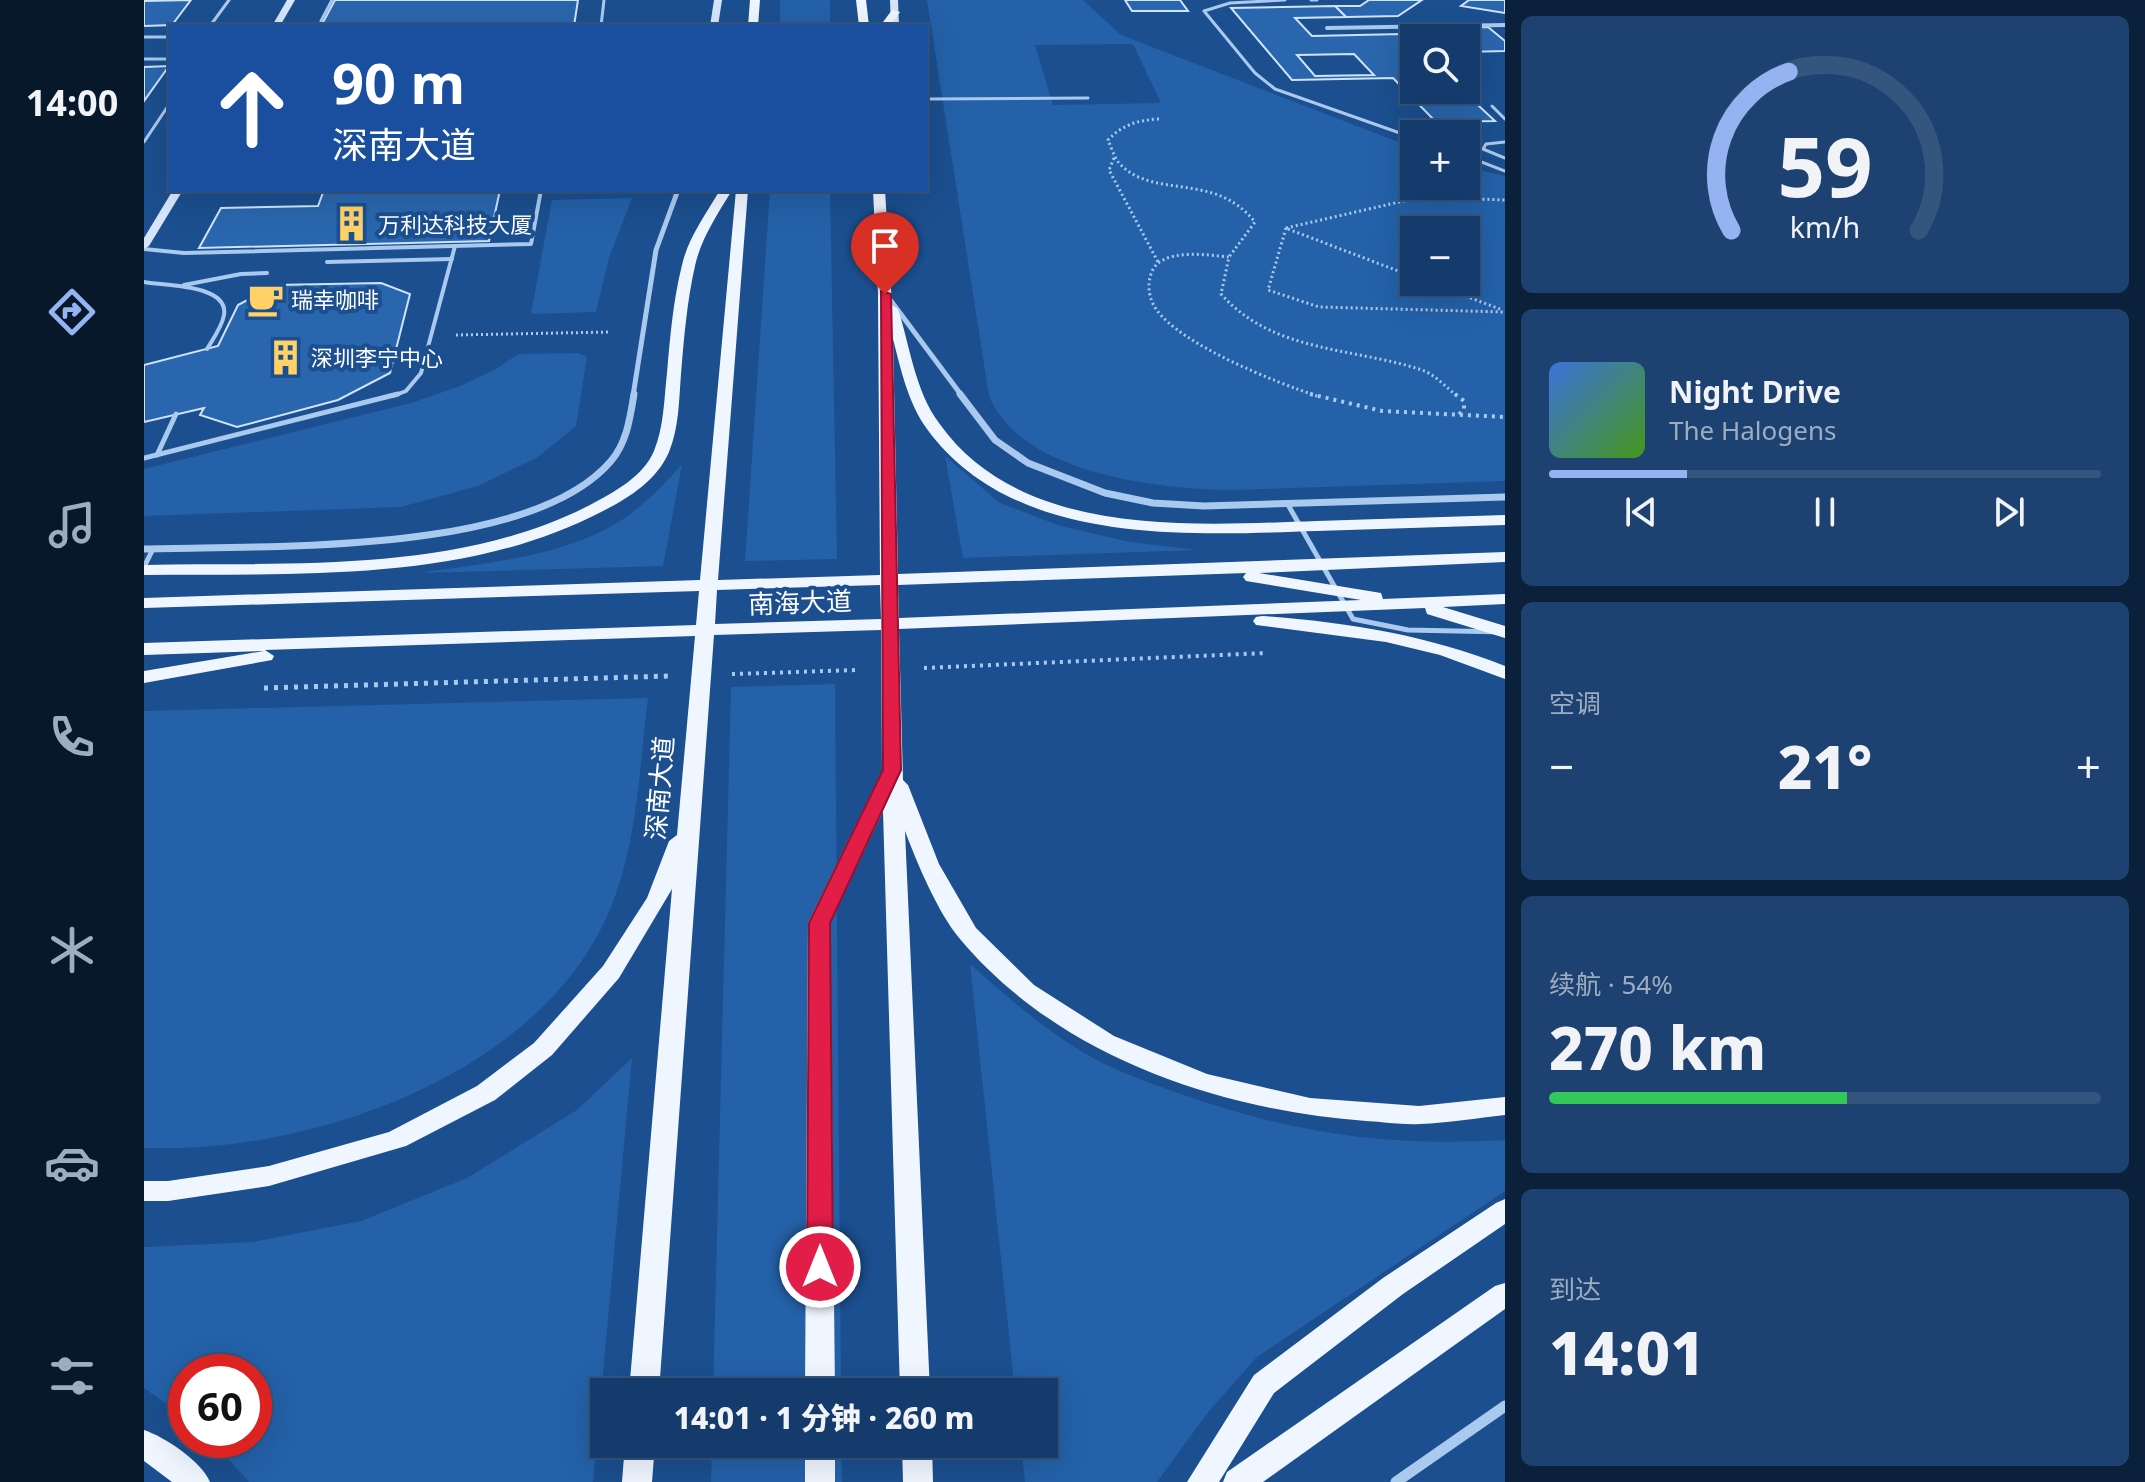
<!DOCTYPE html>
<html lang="zh">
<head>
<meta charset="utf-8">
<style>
  :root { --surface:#143b6b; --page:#1d4271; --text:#f1f3f6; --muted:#9dadc1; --line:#33557e; --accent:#95b2f1 }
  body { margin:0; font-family:"Noto Sans","Noto Sans SC",sans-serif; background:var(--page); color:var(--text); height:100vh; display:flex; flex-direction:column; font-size:30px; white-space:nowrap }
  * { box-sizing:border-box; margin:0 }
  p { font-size:26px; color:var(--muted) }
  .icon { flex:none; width:44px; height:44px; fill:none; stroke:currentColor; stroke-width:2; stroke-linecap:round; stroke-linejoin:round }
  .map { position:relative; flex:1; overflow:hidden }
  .drawer { display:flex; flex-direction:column; gap:16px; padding:16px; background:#0b203b; width:640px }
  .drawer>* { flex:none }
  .top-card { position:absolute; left:24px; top:24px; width:760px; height:168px; border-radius:0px; box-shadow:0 8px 32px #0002,0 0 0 2px var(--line); background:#1a4fa0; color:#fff; overflow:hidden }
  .tools { position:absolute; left:1256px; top:24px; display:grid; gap:16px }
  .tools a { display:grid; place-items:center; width:80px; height:80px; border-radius:0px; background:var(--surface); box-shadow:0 8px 32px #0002,0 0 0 2px var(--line); font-size:40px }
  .speed { position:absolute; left:24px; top:1354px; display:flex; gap:16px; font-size:40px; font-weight:700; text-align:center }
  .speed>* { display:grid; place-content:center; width:104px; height:104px; border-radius:50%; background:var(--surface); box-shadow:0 8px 32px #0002,0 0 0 2px var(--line); line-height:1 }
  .speed .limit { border:12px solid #d22; background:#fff; color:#111 }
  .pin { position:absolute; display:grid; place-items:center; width:68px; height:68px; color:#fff; margin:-82px -34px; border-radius:50% 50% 50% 0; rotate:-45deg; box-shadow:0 0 8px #0007 }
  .pin .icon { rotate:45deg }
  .me { position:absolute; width:88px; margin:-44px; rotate:0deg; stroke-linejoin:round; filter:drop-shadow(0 0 6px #0008) }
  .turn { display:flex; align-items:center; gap:28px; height:168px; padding:0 32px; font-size:36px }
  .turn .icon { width:104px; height:104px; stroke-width:2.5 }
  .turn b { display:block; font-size:56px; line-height:68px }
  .big { font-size:60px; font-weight:800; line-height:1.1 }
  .drawer .card { flex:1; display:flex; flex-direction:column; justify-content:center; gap:12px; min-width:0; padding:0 28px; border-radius:12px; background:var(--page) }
  .drawer .dial { align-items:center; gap:0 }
  .dial svg { height:208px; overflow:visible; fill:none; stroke:var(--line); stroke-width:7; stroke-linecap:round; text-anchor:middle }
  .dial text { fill:var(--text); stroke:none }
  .song { display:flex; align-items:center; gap:24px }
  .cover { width:96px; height:96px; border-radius:12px; background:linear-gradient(135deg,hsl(220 70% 55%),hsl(100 70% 35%)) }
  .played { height:8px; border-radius:4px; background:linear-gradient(90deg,var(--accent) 25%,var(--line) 25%) }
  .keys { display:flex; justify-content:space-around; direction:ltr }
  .heat { display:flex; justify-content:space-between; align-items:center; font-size:44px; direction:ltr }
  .charge { height:12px; border-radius:6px; background:linear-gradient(90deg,#34c759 54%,var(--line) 0) }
  .trip { position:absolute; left:446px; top:1378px; width:468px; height:80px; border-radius:0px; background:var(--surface); box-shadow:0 8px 32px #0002,0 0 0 2px var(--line); font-weight:800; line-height:80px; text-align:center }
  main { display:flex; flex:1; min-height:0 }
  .tab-bar { display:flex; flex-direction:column; width:144px; justify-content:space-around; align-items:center; background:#08182b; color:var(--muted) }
  .tab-bar .icon { width:56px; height:56px }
  .tab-bar .active { color:var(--accent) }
  .tab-bar b { font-size:36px; color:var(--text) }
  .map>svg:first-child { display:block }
  .green { fill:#2461a8; fill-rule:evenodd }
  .building { fill:#2a66ad; stroke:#cfe3fa; stroke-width:2; fill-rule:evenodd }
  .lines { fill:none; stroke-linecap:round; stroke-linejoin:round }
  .path-far2 { stroke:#a9c9ee; stroke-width:3; stroke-dasharray:2 3; stroke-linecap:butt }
  .path-far1 { stroke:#a9c9ee; stroke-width:4; stroke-dasharray:3 5; stroke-linecap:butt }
  .path { stroke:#a9c9ee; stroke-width:5; stroke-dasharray:4 6; stroke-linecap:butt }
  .lane-far2 { stroke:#a9c9ee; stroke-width:3 }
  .lane-far1 { stroke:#a9c9ee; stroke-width:4 }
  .lane { stroke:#a9c9ee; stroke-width:5 }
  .street-far3 { stroke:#a9c9ee; stroke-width:4 }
  .street-far2 { stroke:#a9c9ee; stroke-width:5 }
  .street-far1 { stroke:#a9c9ee; stroke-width:7 }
  .street { stroke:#a9c9ee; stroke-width:11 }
  .secondary { fill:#d6e6fa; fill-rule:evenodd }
  .primary { fill:#f0f6ff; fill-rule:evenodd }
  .route { fill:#e11d48; stroke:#92132f; stroke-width:2 }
  .labels { text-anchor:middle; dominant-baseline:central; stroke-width:8; stroke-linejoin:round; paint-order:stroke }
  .far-poi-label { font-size:22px; fill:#fff; stroke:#1b4f8f; text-anchor:start }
  .street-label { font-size:26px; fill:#fff; stroke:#1b4f8f }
</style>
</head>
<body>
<main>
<nav class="tab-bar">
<b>14:00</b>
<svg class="icon active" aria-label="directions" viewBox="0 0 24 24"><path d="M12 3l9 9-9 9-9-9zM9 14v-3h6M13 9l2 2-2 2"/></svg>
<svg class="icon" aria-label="music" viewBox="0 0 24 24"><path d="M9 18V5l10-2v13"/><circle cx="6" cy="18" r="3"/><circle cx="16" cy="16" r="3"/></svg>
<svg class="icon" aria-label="phone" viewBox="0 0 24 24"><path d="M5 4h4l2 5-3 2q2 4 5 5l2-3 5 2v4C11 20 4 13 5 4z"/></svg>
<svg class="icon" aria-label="climate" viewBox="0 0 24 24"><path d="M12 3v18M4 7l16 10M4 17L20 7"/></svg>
<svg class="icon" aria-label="car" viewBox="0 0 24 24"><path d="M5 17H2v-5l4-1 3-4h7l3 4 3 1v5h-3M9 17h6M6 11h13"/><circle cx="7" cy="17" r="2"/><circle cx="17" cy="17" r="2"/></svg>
<svg class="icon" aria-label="filters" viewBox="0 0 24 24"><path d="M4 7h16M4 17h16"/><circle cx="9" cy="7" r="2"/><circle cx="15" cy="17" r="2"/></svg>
</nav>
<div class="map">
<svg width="1361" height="1482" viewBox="0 0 1361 1482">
  <rect width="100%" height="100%" fill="#1b4f8f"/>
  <!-- green -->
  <g class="green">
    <rect x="636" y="0" width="50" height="26"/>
    <path d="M783,0h156l38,35 293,113v38h52v-19l39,9v305l-274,9c-73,-1 -210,-16 -242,-94zM989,44l28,59 -108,2 -18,-60zM1270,230h52v52h-52z"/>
    <path d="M626,190h60l7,369 -92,2z"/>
    <path d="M488,198l-23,60 -13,54 -65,2 21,-114z"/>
    <path d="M434,353l9,4 -11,69 -38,31 -60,29 -77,21 -257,9v-47l267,-66 49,-17 38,-18 20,-14z"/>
    <path d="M801,456l55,47 61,23 69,16 67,8 -234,8z"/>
    <path d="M538,465l-19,101 -244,7c70,-11 155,-16 214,-61 17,-13 33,-31 49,-47z"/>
    <path d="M691,684l6,708h-128l18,-705z"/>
    <path d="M504,698c-9,73 -11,157 -44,225 -76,156 -296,231 -460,225v-437z"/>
    <path d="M826,964c35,31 70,62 111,87 30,19 67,31 100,43 110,39 208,53 324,46v51l-248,166 -48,54 -52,71h-132l-4,-38h23v-52h-29z"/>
    <path d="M488,1058l-39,424h-344l-38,-42h43v-68h-68v46l-42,-30v-141l109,-5 108,-21 106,-43 110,-68z"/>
    <path d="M568,1444h129l1,38h-131z"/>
  </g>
  <!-- building -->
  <g class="building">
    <path d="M47,0l-19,25 -28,1v-25z"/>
    <path d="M191,0h243l-4,26h-253z"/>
    <path d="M981,0h55l8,11h-56z"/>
    <path d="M1225,0h53l-24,16 -52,1 -11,-11h25z"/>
    <path d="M1325,0h36v13l-44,-7z"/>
    <path d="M1191,6l11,11 -51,1 17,18 90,-2 12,11v45h48l33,31 -59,1 -43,-44 -101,2 -61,-72zM1210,54l20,21 -59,1 -18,-21z"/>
    <path d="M1344,27l17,14v10l-39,1v-14h-52l-5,3 -7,-7h12l-7,-6z"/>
    <path d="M25,66l-25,35v-34z"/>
    <path d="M180,190h176l-11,51 -290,7 22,-40 97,-2z"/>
    <path d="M237,283l29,11 -20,79 -52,27 -101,27 -37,-12 4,-7 -60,14v-57l74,-19 20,-41 37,-20z"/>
  </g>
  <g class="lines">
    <!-- path-far2 -->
    <g class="path-far2">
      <path d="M479,26l66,-2"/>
      <path d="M1015,119c-21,1 -37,6 -51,21 3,7 6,17 11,23 35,38 94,7 136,59l-26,35"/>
      <path d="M970,158l-5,12 49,92"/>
      <path d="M1142,228l-18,62 51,17 186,5"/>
      <path d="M1142,228l135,-31 84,3"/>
      <path d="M1144,229l126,48"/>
      <path d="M1284,282l72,27"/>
      <path d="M312,335l155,-3"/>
      <path d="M1173,396c-42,-14 -136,-51 -161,-87 -7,-10 -9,-24 -5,-35 8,-27 57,-19 78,-17l-8,37c52,59 131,53 201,76 12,4 25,18 35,26"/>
    </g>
    <!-- path-far1 -->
    <g class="path-far1">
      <path d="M1166,394l72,17 123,6"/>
      <path d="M1311,394l9,7v9l-7,6"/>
      <path d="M780,668l342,-15"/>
      <path d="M588,674l126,-4"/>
    </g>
    <!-- path -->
    <path class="path" d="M120,688l406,-12"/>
    <!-- lane-far2 -->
    <g class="lane-far2">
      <path d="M1141,0l-55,3 -26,8 51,62 20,16 139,49"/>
      <path d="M1167,0h6"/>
      <path d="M177,21l11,-21"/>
      <path d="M66,26l19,-26"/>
      <path d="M457,26l3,-26"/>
      <path d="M0,37h26"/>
      <path d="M0,59h26"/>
      <path d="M782,99l162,-1"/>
      <path d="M1348,106l13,13"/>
      <path d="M0,142l26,-39"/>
      <path d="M1361,142l-19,2 -3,5 22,9"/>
      <path d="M1322,156l39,15"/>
    </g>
    <!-- lane-far1 -->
    <g class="lane-far1">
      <path d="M0,249l40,4 347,-9 10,-54"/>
      <path d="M183,262l125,-3"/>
      <path d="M0,282c20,4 85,2 80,33 -2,12 -11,24 -17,34"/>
      <path d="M40,285l57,-11 26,-1"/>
      <path d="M249,396l13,-5 15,-18 34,-127"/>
    </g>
    <!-- lane -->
    <g class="lane">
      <path d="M13,455l19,-41"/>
      <path d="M0,458l254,-64"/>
      <path d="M1143,503l66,116 55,11 97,2"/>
      <path d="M0,567l9,-18"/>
    </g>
    <!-- street-far3 -->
    <path class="street-far3" d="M1183,28l178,-3"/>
    <!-- street-far2 -->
    <g class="street-far2">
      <path d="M744,297l74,99"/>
      <path d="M489,396l23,-146 22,-60"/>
    </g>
    <!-- street-far1 -->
    <g class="street-far1">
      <path d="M816,394l35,46 33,23 77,30 48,10 51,3 301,-9"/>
      <path d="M0,549c120,-4 385,8 467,-88 16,-19 19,-43 23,-67"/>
    </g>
    <!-- street -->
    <path class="street" d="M1252,1482l109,-76"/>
    <!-- secondary -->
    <g class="secondary">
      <path d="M143,0h8l-15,26h-8z"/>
      <path d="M570,0h8l-4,26h-8z"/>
      <path d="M746,0h8l1,26h-8z"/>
      <path d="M29,190h10l-34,56 -5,3v-11z"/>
    </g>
    <!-- primary -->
    <g class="primary">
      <path d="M606,0h10l-2,26h-10z"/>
      <path d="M712,0h10l3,26h-10z"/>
      <path d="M748,10l8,2 -10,14h-10z"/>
      <path d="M576,190h12c-14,24 -31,48 -37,76 -8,35 -11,72 -14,108 -2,26 -2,54 -12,78 -12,28 -40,46 -66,59 -139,73 -307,62 -459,64v-10c148,-3 311,9 446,-60 24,-13 53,-28 64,-54 10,-24 10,-52 13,-78 3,-35 6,-72 15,-108 6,-27 24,-51 38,-75z"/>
      <path d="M592,190h12l-30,390 162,-5 -2,-281 -5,-104h12l7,115 6,4c12,37 17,82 41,114 82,116 253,102 378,98 62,-2 125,-4 188,-6v10c-63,2 -126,4 -188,6 -130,4 -304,16 -390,-102 -19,-26 -26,-59 -34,-90l5,235 607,-22v10l-246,11 116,19 6,1 2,6 122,-5v10l-62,3 62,19v12l-78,-24 -2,-6 -526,21 4,151 5,5 31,79 37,64 58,57 80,51 93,38 103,24 109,8 86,-9v18c-28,3 -57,8 -85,9 -18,1 -36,-2 -54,-3 -148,-11 -308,-65 -406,-182 -22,-26 -43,-76 -55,-108l25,561h-30l-17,-581 -53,112 5,469h-30l3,-469 74,-152 -1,-141 -167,5 -55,757h-30l43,-503 -53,89 -67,77 -57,45 -89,46 -137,40 -101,15h-24v-20h24l101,-15 120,-34 88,-46 57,-43 69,-77 44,-68 22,-57 8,-6 18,-199 -430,14 9,6 -2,4 -128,23v-12l120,-20 -120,4v-12l552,-18 3,-34 -555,17v-10l556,-18zM1102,573l-3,4 3,4 6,1 109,18 -462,18 -1,-33zM736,585l1,34 -166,5 2,-34z"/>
      <path d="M1118,616c83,6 165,19 243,50v13l-65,-24 -54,-13 -130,-17 -3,-4 3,-4z"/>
      <path d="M1361,1199v25l-102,70 -129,99 -55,89h-32l67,-107 129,-97 113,-75z"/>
      <path d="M1361,1283v26l-242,173h-40l4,-10 268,-186z"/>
      <path d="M0,1430c21,7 57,31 66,52h-38l-28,-21z"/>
      <path d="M481,1444h30l-3,38h-30z"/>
      <rect x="661" y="1444" width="30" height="38"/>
      <path d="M758,1444h30l1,38h-30z"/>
    </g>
  </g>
  <!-- route -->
  <path class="route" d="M737,291l10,3 10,476 -71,153 3,344 -4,7 -9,3 -9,-3 -4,-7 2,-344 74,-153z"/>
  <!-- icons -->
  <defs>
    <symbol id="building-bare" viewBox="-9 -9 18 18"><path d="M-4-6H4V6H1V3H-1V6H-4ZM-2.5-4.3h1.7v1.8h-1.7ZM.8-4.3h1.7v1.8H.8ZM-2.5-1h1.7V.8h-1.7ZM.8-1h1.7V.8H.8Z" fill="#ffd166" stroke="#1b4f8f" stroke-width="2.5" paint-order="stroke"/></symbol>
    <symbol id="cafe-bare" viewBox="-9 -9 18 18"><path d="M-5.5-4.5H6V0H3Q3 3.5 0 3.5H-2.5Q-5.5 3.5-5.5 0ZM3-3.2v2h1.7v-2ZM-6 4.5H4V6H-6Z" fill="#ffd166" stroke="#1b4f8f" stroke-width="2.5" paint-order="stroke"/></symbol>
  </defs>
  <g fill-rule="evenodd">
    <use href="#building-bare" x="182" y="198" width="51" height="51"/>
    <use href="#cafe-bare" x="96" y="274" width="51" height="51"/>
    <use href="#building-bare" x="116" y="332" width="51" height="51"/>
  </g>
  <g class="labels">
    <!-- far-poi labels -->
    <g class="far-poi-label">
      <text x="234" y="224">万利达科技大厦</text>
      <text x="147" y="299">瑞幸咖啡</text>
      <text x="167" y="357">深圳李宁中心</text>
    </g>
    <!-- street labels -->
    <g class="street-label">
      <text transform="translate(656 602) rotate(-2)">南海大道</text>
      <text transform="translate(515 788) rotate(-85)">深南大道</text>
    </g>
  </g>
</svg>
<div class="tools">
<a><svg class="icon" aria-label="search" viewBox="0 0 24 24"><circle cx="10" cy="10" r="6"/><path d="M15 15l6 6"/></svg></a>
<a>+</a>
<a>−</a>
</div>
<div class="speed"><div class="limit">60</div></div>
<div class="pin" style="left:741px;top:294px;background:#d93025"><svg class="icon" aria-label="arrive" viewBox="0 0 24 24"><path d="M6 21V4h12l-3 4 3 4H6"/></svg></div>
<svg class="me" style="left:676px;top:1267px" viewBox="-20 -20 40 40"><circle r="17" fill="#e11d48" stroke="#fff" stroke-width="3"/><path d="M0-11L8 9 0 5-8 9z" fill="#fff"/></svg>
<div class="trip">14:01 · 1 分钟 · 260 m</div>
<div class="top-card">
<div class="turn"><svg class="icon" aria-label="ahead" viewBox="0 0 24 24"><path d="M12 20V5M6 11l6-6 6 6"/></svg><div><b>90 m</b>深南大道</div></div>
</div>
</div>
<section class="drawer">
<div class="card dial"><svg viewBox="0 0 100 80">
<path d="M14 69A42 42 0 1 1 86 69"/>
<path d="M14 69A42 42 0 0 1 36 8" stroke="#95b2f1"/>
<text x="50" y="56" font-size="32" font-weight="700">59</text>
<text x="50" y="72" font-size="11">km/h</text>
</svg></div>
<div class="card">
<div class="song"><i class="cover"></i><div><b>Night Drive</b><p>The Halogens</p></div></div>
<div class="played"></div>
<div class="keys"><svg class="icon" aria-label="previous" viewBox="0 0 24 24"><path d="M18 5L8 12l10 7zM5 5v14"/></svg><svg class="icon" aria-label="pause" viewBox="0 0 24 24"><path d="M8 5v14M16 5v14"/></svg><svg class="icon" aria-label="next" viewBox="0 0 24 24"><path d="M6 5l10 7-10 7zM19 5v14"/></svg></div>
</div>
<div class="card"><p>空调</p>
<div class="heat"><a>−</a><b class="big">21°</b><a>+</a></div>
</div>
<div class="card"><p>续航 · 54%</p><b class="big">270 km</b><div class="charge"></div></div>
<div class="card"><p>到达</p><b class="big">14:01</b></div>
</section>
</main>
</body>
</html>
